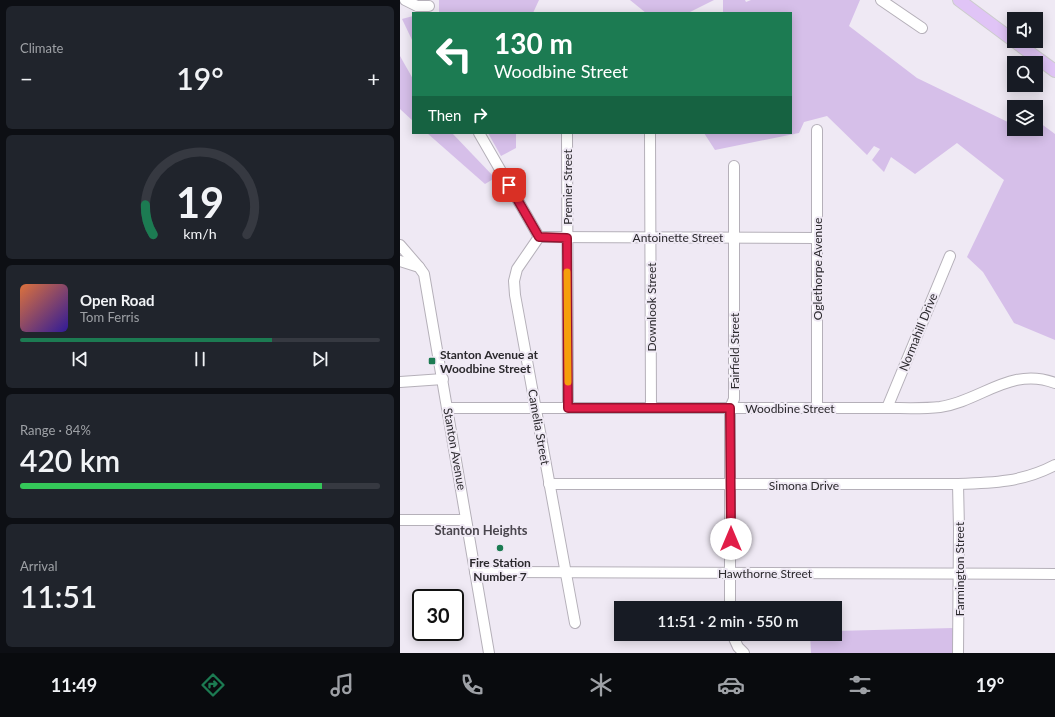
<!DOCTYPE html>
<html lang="en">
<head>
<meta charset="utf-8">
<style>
  :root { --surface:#171b24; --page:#20242c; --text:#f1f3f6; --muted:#9ea1a6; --line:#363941; --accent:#1c7b52 }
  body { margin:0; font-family:Lato,sans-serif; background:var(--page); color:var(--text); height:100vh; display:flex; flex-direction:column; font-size:15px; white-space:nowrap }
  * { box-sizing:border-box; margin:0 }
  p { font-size:13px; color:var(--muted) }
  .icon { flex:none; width:22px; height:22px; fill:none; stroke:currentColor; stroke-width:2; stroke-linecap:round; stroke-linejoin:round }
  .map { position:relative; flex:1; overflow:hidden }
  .side { display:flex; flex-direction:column; gap:6px; padding:6px; background:#0d0f14; width:400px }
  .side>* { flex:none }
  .banner { position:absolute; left:12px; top:12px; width:380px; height:122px; border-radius:0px; box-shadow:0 2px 10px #0003; background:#1c7b52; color:#fff; overflow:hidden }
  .buttons { position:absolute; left:607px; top:12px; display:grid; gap:8px }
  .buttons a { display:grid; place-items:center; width:36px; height:36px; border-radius:0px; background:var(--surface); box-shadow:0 2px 10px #0003; font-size:20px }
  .speed { position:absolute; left:12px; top:589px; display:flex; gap:8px; font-size:20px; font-weight:700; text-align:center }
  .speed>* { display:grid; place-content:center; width:52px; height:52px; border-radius:50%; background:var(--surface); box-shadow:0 2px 10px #0003; line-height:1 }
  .speed .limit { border:2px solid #111; border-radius:6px; background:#fff; color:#111 }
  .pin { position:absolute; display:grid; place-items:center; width:34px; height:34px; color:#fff; margin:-17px; border-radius:8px; box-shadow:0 2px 6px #0006 }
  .me { position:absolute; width:44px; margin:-22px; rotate:0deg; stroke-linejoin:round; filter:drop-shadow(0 0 3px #0008) }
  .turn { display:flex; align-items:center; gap:14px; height:84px; padding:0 16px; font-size:18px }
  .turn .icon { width:52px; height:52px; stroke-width:2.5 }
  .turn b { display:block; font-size:28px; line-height:34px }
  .then { display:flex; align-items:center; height:38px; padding:0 16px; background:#0003; gap:8px; font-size:15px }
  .big { font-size:30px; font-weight:600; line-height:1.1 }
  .side .widget { flex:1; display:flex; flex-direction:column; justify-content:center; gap:6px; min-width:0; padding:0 14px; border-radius:6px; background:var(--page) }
  .side .dial { align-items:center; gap:0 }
  .dial svg { height:104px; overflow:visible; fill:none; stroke:var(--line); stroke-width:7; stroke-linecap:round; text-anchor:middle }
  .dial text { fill:var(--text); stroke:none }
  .song { display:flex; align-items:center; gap:12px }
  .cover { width:48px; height:48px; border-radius:6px; background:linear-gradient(135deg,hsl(20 70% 55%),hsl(250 70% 35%)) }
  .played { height:4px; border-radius:2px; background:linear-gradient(90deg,var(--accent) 70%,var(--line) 70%) }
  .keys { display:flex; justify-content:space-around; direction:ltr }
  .heat { display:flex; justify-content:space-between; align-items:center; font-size:22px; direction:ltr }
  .charge { height:6px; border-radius:3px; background:linear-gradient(90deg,#34c759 84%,var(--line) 0) }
  .trip { position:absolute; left:214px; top:601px; width:228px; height:40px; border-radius:0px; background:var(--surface); box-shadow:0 2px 10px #0003; font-weight:600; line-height:40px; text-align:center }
  .tabs { display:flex; height:64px; justify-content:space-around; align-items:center; background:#090b0e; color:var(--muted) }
  .tabs .icon { width:28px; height:28px }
  .tabs .current { color:var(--accent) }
  .tabs b { font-size:18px; color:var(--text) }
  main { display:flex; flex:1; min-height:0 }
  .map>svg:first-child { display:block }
  .green { fill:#d6bfe9 }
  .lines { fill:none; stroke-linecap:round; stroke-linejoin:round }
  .minor-casing { stroke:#b5b0b9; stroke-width:12 }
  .major-casing { stroke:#cccccd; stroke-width:14 }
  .minor { stroke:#fff; stroke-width:10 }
  .major { stroke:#e0c4f6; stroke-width:12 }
  .route-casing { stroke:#92132f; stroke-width:10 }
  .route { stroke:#e11d48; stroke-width:7 }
  .slow { stroke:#f59e0b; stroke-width:7 }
  .poi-dot { fill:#1c7b52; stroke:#efe9f4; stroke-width:1.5 }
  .labels { text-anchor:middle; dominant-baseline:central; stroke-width:4; stroke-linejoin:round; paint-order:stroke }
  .street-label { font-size:12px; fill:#2b292d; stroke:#efe9f4 }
  .poi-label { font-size:12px; font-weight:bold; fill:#2b292d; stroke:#efe9f4; text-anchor:start }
  .neighbourhood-label { font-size:13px; font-weight:bold; fill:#4a464e; stroke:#efe9f4 }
</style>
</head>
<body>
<main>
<section class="side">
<div class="widget"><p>Climate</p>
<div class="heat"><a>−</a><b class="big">19°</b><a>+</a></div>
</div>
<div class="widget dial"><svg viewBox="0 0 100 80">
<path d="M14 69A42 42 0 1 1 86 69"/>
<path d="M14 69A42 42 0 0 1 8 46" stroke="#1c7b52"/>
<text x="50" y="56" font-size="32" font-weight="700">19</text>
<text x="50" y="72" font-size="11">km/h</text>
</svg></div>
<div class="widget">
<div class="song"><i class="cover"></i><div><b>Open Road</b><p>Tom Ferris</p></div></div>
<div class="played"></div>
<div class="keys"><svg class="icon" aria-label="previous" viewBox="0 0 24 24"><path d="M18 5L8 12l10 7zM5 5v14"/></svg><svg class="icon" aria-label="pause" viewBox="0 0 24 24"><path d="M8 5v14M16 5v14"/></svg><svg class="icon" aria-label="next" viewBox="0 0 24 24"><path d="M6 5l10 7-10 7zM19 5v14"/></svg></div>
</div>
<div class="widget"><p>Range · 84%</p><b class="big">420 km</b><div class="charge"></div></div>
<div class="widget"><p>Arrival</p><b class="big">11:51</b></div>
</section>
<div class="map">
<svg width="655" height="653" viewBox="0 0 655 653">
  <rect width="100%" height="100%" fill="#efe9f4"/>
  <!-- green -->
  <g class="green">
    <path d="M39,0h100l-6,13h-94z"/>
    <path d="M230,0h84l-26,13h-42z"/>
    <path d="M323,0h22l1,2 5,-2h109l-11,26 68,52 97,47v4h8l6,3 1,-3h7v-9l19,14v206l-41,-17 -31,-51 -16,-15 37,-77 -47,-37 -42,31 -24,-17 -7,15 -12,-12 8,-11 -6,-3 -7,9 -40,-39 -23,6 -5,11 -84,17 -11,-17h87v-120h-68z"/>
    <path d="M13,16v26l-11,-23z"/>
    <path d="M0,56l13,23v42l-13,-12z"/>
    <path d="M27,133h25l43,45 -10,6z"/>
    <path d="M88,133h28v15l-15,8z"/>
    <path d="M553,628l1,25h-143l-1,-19h25v-3z"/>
  </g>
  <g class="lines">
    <defs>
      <g id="minor">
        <path d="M5,0l12,6h12"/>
        <path d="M481,0l41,28"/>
        <path d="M417,130v278"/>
        <path d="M79,133l60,104"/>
        <path d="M167,133l1,275"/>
        <path d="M250,133l1,275"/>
        <path d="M139,237l-22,32 -3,12 1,14 60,328"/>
        <path d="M139,237l278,1"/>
        <path d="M0,245l19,22"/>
        <path d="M0,261l19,6 5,7 65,379"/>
        <path d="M0,382l43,-3"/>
        <path d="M47,408h440c17,0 36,1 53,-1 41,-6 71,-41 115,-24"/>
        <path d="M487,408l63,-152"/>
        <path d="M149,484h409c35,-1 65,-2 97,-19"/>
        <path d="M558,484l1,45 -1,124"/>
        <path d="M0,520h66"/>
        <path d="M75,572l580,2"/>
        <path d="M330,608v-200l4,-9v-233"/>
        <path d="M332,634l6,13 6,6"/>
      </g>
      <g id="major">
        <path d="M559,0l55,41"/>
        <path d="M614,41l41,30"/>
      </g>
    </defs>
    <!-- minor casing -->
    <use href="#minor" class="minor-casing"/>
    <!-- major casing -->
    <use href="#major" class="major-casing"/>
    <!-- minor -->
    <use href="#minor" class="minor"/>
    <!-- major -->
    <use href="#major" class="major"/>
  </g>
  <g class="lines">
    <defs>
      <path id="route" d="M109,185l30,52 28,1 1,170h162l1,131"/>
    </defs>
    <!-- route casing -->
    <use href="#route" class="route-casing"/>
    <!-- route -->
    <use href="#route" class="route"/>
    <!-- slow -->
    <path class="slow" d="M167,272l1,110"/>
  </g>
  <!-- markers -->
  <g class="poi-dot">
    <rect x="28" y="357" width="8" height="8" rx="2"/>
    <circle cx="100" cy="548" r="4"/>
  </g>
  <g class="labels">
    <!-- street labels -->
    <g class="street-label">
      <text transform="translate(167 187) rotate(-90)">Premier Street</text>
      <text x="278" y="237">Antoinette Street</text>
      <text transform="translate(417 269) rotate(-90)">Oglethorpe Avenue</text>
      <text transform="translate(251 307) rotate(-90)">Downlook Street</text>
      <text transform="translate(518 332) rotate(-68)">Normahill Drive</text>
      <text transform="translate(334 351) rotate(-90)">Fairfield Street</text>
      <text x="390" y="408">Woodbine Street</text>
      <text transform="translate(139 427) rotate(80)">Camelia Street</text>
      <text transform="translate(55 449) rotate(80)">Stanton Avenue</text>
      <text x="404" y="485">Simona Drive</text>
      <text transform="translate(559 569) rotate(-90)">Farmington Street</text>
      <text x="365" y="573">Hawthorne Street</text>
    </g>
    <!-- poi labels -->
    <g class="poi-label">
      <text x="40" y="354">Stanton Avenue at<tspan x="40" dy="14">Woodbine Street</tspan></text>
      <text x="100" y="562" text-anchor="middle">Fire Station<tspan x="100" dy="14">Number 7</tspan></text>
    </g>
    <!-- neighbourhood labels -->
    <g class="neighbourhood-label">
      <text x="81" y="530">Stanton Heights</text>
    </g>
  </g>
</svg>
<div class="buttons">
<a><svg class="icon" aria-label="sound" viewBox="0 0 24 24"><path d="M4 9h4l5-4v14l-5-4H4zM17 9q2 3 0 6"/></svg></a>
<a><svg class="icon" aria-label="search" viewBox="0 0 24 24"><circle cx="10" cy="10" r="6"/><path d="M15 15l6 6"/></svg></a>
<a><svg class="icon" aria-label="layers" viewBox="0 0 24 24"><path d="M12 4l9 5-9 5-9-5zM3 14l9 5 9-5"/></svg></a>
</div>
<div class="speed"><div class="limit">30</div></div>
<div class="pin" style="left:109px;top:185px;background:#d93025"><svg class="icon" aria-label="arrive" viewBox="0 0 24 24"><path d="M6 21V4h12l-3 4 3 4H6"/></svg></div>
<svg class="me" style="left:331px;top:539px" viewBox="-20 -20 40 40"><circle r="19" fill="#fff"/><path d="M0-13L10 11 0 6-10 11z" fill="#e11d48"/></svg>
<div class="trip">11:51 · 2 min · 550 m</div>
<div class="banner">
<div class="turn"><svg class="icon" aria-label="left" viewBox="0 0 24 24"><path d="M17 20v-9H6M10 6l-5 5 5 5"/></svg><div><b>130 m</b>Woodbine Street</div></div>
<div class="then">Then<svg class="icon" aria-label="right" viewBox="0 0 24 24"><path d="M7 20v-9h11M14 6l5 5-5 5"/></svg></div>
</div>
</div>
</main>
<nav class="tabs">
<b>11:49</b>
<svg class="icon current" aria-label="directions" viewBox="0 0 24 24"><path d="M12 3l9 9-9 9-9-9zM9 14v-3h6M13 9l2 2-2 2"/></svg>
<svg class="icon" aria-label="music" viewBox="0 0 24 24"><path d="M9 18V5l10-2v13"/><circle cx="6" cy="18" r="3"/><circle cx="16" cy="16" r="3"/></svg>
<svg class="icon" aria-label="phone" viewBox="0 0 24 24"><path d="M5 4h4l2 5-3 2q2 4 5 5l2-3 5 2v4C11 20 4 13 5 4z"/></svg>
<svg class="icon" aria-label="climate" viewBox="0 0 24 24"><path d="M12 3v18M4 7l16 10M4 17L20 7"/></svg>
<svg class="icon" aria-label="car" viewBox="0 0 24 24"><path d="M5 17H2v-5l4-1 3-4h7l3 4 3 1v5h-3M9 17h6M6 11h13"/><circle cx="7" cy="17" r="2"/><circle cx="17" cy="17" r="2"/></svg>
<svg class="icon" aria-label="filters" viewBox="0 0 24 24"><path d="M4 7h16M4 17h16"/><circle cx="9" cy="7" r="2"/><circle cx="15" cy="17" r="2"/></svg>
<b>19°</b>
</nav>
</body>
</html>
